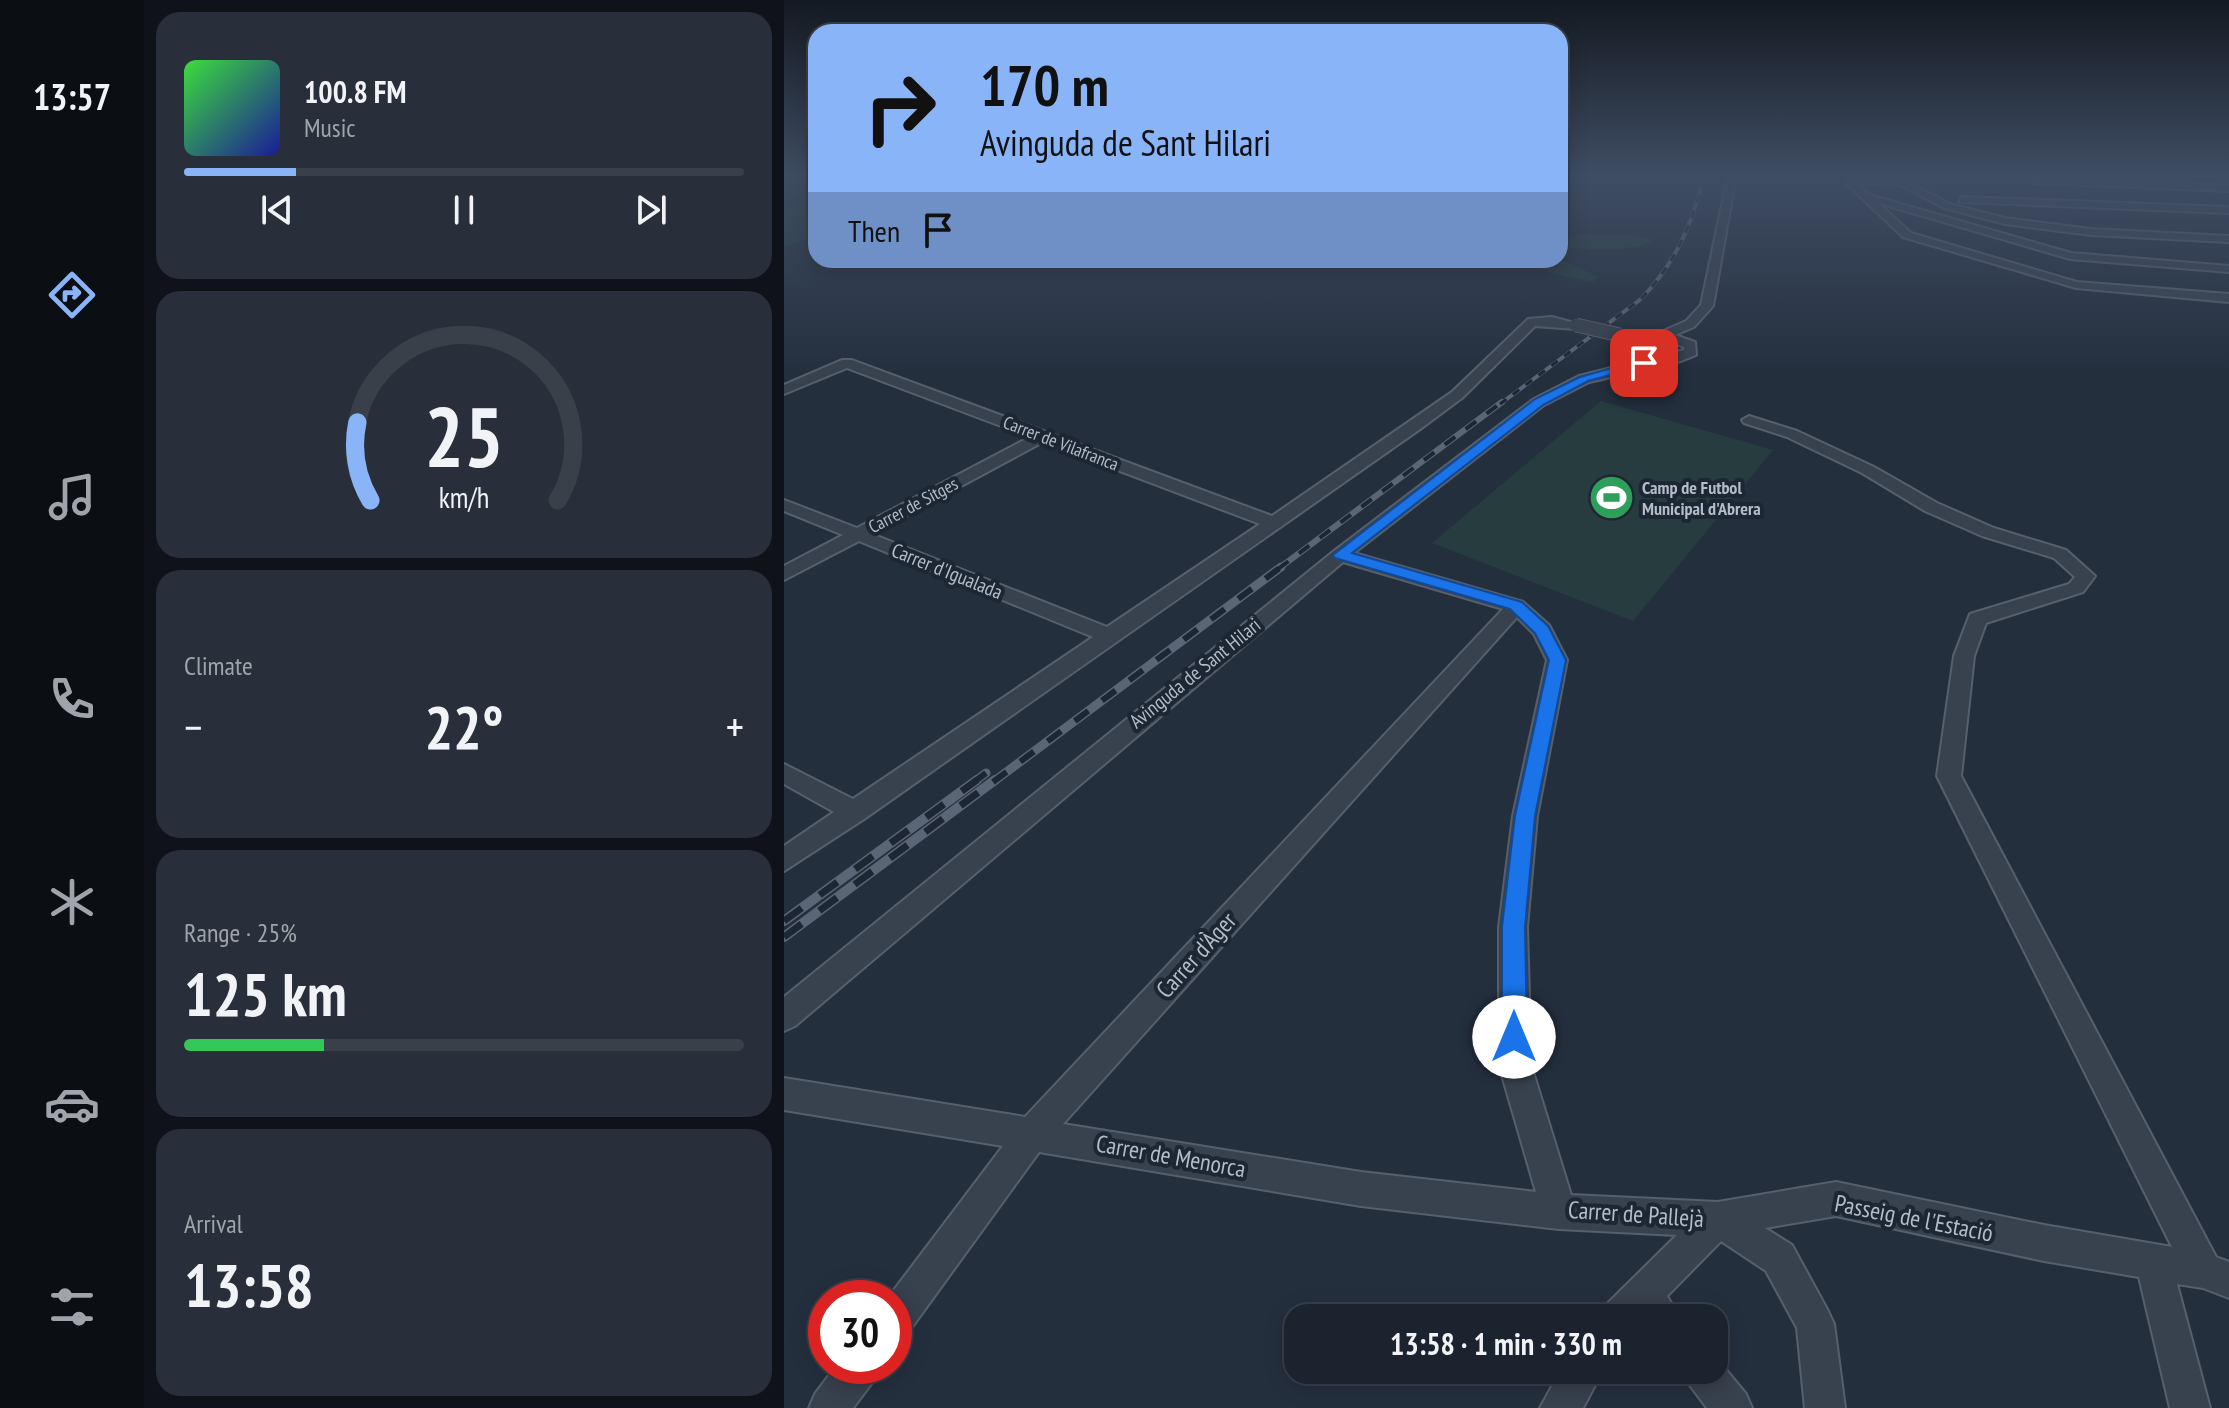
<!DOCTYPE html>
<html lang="en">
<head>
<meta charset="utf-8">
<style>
  :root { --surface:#1b232e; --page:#282f3a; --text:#f1f3f6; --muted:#a0a4aa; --line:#39404a; --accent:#8ab4f8 }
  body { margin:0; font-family:"PT Sans Narrow",sans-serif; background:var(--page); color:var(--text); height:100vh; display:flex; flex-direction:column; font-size:30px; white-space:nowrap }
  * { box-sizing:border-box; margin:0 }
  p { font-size:26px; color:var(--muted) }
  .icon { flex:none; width:44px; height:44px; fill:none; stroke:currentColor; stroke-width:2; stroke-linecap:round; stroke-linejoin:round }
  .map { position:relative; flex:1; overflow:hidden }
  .details { display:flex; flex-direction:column; gap:12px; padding:12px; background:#0f1319; width:640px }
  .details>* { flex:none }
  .banner { position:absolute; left:24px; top:24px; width:760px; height:244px; border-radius:24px; box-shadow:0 4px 20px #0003,0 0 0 2px var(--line); background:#8ab4f8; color:#111; overflow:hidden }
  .speed { position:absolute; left:24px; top:1280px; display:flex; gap:16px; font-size:40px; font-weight:700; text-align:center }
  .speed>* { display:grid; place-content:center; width:104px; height:104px; border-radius:50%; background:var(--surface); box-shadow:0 4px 20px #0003,0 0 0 2px var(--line); line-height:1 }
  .speed .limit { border:12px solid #d22; background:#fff; color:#111 }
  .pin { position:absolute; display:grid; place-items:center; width:68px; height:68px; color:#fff; margin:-34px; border-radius:16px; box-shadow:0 4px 12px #0006 }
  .me { position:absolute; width:88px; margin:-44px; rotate:0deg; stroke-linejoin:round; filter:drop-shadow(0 0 6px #0008) }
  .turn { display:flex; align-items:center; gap:28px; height:168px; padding:0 40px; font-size:36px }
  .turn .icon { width:104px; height:104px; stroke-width:2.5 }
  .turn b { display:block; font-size:56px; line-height:68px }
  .then { display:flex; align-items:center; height:76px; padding:0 40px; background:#0003; gap:16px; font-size:30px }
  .big { font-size:60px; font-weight:600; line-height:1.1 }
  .details .tile { flex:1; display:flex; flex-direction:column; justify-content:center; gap:12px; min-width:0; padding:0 28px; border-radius:24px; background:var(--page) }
  .details .dial { align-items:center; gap:0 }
  .dial svg { height:208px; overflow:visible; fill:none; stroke:var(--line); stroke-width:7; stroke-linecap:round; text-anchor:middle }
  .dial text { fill:var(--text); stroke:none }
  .song { display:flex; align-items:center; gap:24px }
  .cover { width:96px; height:96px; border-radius:12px; background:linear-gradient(135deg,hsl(120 70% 55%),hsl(240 70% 35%)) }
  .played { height:8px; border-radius:4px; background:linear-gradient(90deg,var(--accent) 20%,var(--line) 20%) }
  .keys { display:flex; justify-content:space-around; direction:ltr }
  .heat { display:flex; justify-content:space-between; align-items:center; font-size:44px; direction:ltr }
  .charge { height:12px; border-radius:6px; background:linear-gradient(90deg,#34c759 25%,var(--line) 0) }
  .trip { position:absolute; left:500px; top:1304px; width:444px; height:80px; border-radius:24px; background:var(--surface); box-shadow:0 4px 20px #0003,0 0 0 2px var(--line); font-weight:600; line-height:80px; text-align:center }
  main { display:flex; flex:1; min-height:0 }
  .dock { display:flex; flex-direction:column; width:144px; justify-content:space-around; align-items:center; background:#0b0e12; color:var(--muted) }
  .dock .icon { width:56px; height:56px }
  .dock .on { color:var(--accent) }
  .dock b { font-size:36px; color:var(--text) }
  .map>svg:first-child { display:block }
  .green { fill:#263c3f }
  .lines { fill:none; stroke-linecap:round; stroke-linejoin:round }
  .minor-casing { stroke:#565f6c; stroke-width:4 }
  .minor { fill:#38414e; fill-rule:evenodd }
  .rail-far3-casing { stroke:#5a6575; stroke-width:4 }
  .rail-far2-casing { stroke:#5a6575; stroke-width:6 }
  .rail-far1-casing { stroke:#5a6575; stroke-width:9 }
  .rail-casing { stroke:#5a6575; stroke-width:10 }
  .rail-far3 { stroke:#1d2633; stroke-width:3; stroke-dasharray:8; stroke-linecap:butt }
  .rail-far2 { stroke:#1d2633; stroke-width:4; stroke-dasharray:13; stroke-linecap:butt }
  .rail-far1 { stroke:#1d2633; stroke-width:6; stroke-dasharray:17; stroke-linecap:butt }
  .rail { stroke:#1d2633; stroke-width:7; stroke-dasharray:22; stroke-linecap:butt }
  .minor-bridge-casing { stroke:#565f6c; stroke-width:15; stroke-linecap:butt }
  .minor-bridge { stroke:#38414e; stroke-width:13 }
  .route { fill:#1a73e8; stroke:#114b97; stroke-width:2 }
  .labels { text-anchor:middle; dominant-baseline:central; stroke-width:8; stroke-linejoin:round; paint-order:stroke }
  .far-street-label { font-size:18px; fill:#b4bcc9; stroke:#1d2633 }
  .far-poi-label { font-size:18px; font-weight:bold; fill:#b4bcc9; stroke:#1d2633; text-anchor:start }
  .street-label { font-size:20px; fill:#b4bcc9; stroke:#1d2633 }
  .near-street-label { font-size:24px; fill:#b4bcc9; stroke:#1d2633 }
</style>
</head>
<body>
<main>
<nav class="dock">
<b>13:57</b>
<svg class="icon on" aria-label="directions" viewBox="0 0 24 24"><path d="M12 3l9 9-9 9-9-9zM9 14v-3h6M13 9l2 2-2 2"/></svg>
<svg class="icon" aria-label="music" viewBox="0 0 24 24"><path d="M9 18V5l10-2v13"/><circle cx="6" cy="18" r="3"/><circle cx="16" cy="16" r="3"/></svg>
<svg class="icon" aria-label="phone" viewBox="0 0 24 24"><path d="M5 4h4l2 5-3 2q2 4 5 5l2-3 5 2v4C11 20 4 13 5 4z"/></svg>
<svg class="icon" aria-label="climate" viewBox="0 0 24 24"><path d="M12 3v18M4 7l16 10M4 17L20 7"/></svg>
<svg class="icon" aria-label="car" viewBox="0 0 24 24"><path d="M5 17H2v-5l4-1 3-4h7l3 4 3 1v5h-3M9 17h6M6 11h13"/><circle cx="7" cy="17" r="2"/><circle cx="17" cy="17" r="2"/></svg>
<svg class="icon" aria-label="filters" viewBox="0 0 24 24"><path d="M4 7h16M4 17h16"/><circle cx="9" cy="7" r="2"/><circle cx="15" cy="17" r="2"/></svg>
</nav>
<section class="details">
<div class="tile">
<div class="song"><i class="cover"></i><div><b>100.8 FM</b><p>Music</p></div></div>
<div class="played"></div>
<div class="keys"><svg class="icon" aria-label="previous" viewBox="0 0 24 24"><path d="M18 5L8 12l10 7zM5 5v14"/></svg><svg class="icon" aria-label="pause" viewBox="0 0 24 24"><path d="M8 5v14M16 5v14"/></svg><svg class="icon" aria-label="next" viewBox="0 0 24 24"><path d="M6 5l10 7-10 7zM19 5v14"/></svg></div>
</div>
<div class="tile dial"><svg viewBox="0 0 100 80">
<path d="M14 69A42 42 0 1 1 86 69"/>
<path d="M14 69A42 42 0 0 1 9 39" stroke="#8ab4f8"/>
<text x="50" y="56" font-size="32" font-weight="700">25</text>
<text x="50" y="72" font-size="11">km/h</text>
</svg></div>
<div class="tile"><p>Climate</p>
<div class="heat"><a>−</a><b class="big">22°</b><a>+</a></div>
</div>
<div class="tile"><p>Range · 25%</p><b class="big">125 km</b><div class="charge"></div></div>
<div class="tile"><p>Arrival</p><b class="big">13:58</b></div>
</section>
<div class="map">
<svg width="1445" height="1408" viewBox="0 0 1445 1408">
  <rect width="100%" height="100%" fill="#242f3e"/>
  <!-- green -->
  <g class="green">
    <path d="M1093,176h253l-28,3z"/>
    <path d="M32,201v36l-32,9v-36z"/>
    <path d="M776,234l73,1 20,5c-18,14 -70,8 -93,8z"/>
    <path d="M776,259l39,18 -6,5 -40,-8 -27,-14z"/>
    <path d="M817,401l172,49 -140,171 -201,-78z"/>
  </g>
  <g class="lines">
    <defs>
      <g id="minor">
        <path d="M944,176h8l-23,130 -19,21 -19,8 20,7 1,13 -15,6 -92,21 -45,23 -190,148 169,49 26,23 18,35 -30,156 -10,111 4,138 40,130 147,7 118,-20 208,43 128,22 -235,-471 17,-120 16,-42 99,-30 6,-7 -21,-19 -72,-22 -57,-25 -63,-38 -75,-36 -43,-14 -2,-3 7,-4 48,15 77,36 63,36 57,25 72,22 29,26 -12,16 -97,31 -12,33 -13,120 255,481 13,5v36l-26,-10 -26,-4 33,124h-40l-31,-131 -95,-16 -208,-45 -71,12 27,17 36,66 6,13 11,84h-40l-8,-80 -31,-57 -45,-30 -54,55 13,22h-80l6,-13 71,-70 -118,-6 -198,-23 -322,-54 -132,182 -13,6v-42h-6l115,-152 -219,-36v-32l241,39 478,-508 -160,-47 -548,464 -11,5v-34l550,-446 200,-152 45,-23 65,-16 -18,-13 9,-12 26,-3 25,-11 15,-16zM879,339l21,8v3l-24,6 -21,-9 5,-6zM733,617l17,17 13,26 -34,156 -14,111v138l37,127 -175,-20 -298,-48z"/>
        <path d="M1065,178l56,2 45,24 55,14 86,11 138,7v6l-138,-7 -86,-11 -61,-16 -44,-23 -43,-1 13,11 201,58 158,13v6l-159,-13 -192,-56 33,30 166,49 152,12v8l-153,-14 -173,-51 -57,-54z"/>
        <path d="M1251,178l194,7v6l-197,-8z"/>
        <path d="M1178,197l267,10v6l-270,-11z"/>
        <path d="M768,317l30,8 -6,4 -41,-3 -73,72 -39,29 -559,392 -80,52v-25l50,-34 -50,-28v-20l69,35 240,-162 -234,-96 -75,39v-14l59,-31 -59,-24v-11l73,28 173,-91 -183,-69 -63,26v-9l58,-25h10l420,156 180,-124 76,-73zM259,442l217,82 -153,103 -235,-93z"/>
        <path d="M930,1355l32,39 6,14h-45l-18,-24 -5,-14h30z"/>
        <path d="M52,1366h43l-5,14 -21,28h-44l6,-14z"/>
        <path d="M777,1370h42l-20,38h-43z"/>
      </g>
    </defs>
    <!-- minor casing -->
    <use href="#minor" class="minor-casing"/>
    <!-- minor -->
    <use href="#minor" class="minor"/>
    <defs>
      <path id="rail-far3" d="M716,404l141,-105c35,-37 51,-74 63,-123"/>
      <path id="rail-far2" d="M494,569l224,-167"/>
      <g id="rail-far1">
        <path d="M190,782l12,-9"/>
        <path d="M209,782l288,-215"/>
      </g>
      <g id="rail">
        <path d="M0,921l193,-141"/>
        <path d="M0,937l211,-157"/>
      </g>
    </defs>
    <!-- rail-far3 casing -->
    <use href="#rail-far3" class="rail-far3-casing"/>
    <!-- rail-far2 casing -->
    <use href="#rail-far2" class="rail-far2-casing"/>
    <!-- rail-far1 casing -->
    <use href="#rail-far1" class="rail-far1-casing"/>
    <!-- rail casing -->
    <use href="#rail" class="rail-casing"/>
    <!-- rail-far3 -->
    <use href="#rail-far3" class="rail-far3"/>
    <!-- rail-far2 -->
    <use href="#rail-far2" class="rail-far2"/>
    <!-- rail-far1 -->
    <use href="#rail-far1" class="rail-far1"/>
    <!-- rail -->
    <use href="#rail" class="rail"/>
    <defs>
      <path id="minor-bridge" d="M792,325l44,10"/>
    </defs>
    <!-- minor-bridge casing -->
    <use href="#minor-bridge" class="minor-bridge-casing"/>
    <!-- minor-bridge -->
    <use href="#minor-bridge" class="minor-bridge"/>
  </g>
  <!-- sky -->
  <linearGradient id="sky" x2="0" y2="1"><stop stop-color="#141a22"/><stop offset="0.47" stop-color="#3f4d63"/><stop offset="1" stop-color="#3f4d63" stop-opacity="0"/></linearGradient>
  <rect width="1445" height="373" fill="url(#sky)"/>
  <!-- route -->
  <path class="route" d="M860,359l6,4 -2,2 -60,16 -45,24 -191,148 170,49 26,24 18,34 -31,156 -10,111 2,110 -4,9 -9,4 -8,-4 -4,-9v-110l13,-111 34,-156 -14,-27 -25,-24 -175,-51 -2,-3 202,-156 45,-22z"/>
  <!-- icons -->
  <defs>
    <symbol id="stadium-disc" viewBox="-11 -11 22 22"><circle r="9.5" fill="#2e9e5b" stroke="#1d2633"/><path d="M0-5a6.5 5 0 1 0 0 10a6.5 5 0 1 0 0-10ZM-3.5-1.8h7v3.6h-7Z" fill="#fff"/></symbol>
  </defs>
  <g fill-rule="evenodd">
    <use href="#stadium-disc" x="802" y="472" width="51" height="51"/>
  </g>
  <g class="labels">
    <!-- far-street labels -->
    <g class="far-street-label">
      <text transform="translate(277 443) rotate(21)">Carrer de Vilafranca</text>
      <text transform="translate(129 505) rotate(-28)">Carrer de Sitges</text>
    </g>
    <!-- far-poi labels -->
    <g class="far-poi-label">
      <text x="858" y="487">Camp de Futbol<tspan x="858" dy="21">Municipal d'Abrera</tspan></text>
    </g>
    <!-- street labels -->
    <g class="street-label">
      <text transform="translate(163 571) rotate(22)">Carrer d'Igualada</text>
      <text transform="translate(411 673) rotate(-39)">Avinguda de Sant Hilari</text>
    </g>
    <!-- near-street labels -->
    <g class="near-street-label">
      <text transform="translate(412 955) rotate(-48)">Carrer d'Àger</text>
      <text transform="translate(387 1156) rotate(10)">Carrer de Menorca</text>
      <text transform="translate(852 1214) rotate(4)">Carrer de Pallejà</text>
      <text transform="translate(1130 1218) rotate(11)">Passeig de l'Estació</text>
    </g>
  </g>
</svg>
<div class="speed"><div class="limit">30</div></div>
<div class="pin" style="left:860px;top:363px;background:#d93025"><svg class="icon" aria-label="arrive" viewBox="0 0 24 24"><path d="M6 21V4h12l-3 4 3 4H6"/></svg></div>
<svg class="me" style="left:730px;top:1037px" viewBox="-20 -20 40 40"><circle r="19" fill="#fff"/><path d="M0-13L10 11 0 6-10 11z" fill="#1a73e8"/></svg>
<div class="trip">13:58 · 1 min · 330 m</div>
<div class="banner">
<div class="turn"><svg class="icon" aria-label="right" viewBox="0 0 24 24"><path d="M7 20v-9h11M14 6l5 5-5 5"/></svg><div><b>170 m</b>Avinguda de Sant Hilari</div></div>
<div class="then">Then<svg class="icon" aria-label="arrive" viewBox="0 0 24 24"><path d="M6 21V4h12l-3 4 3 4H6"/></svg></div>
</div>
</div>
</main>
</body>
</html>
